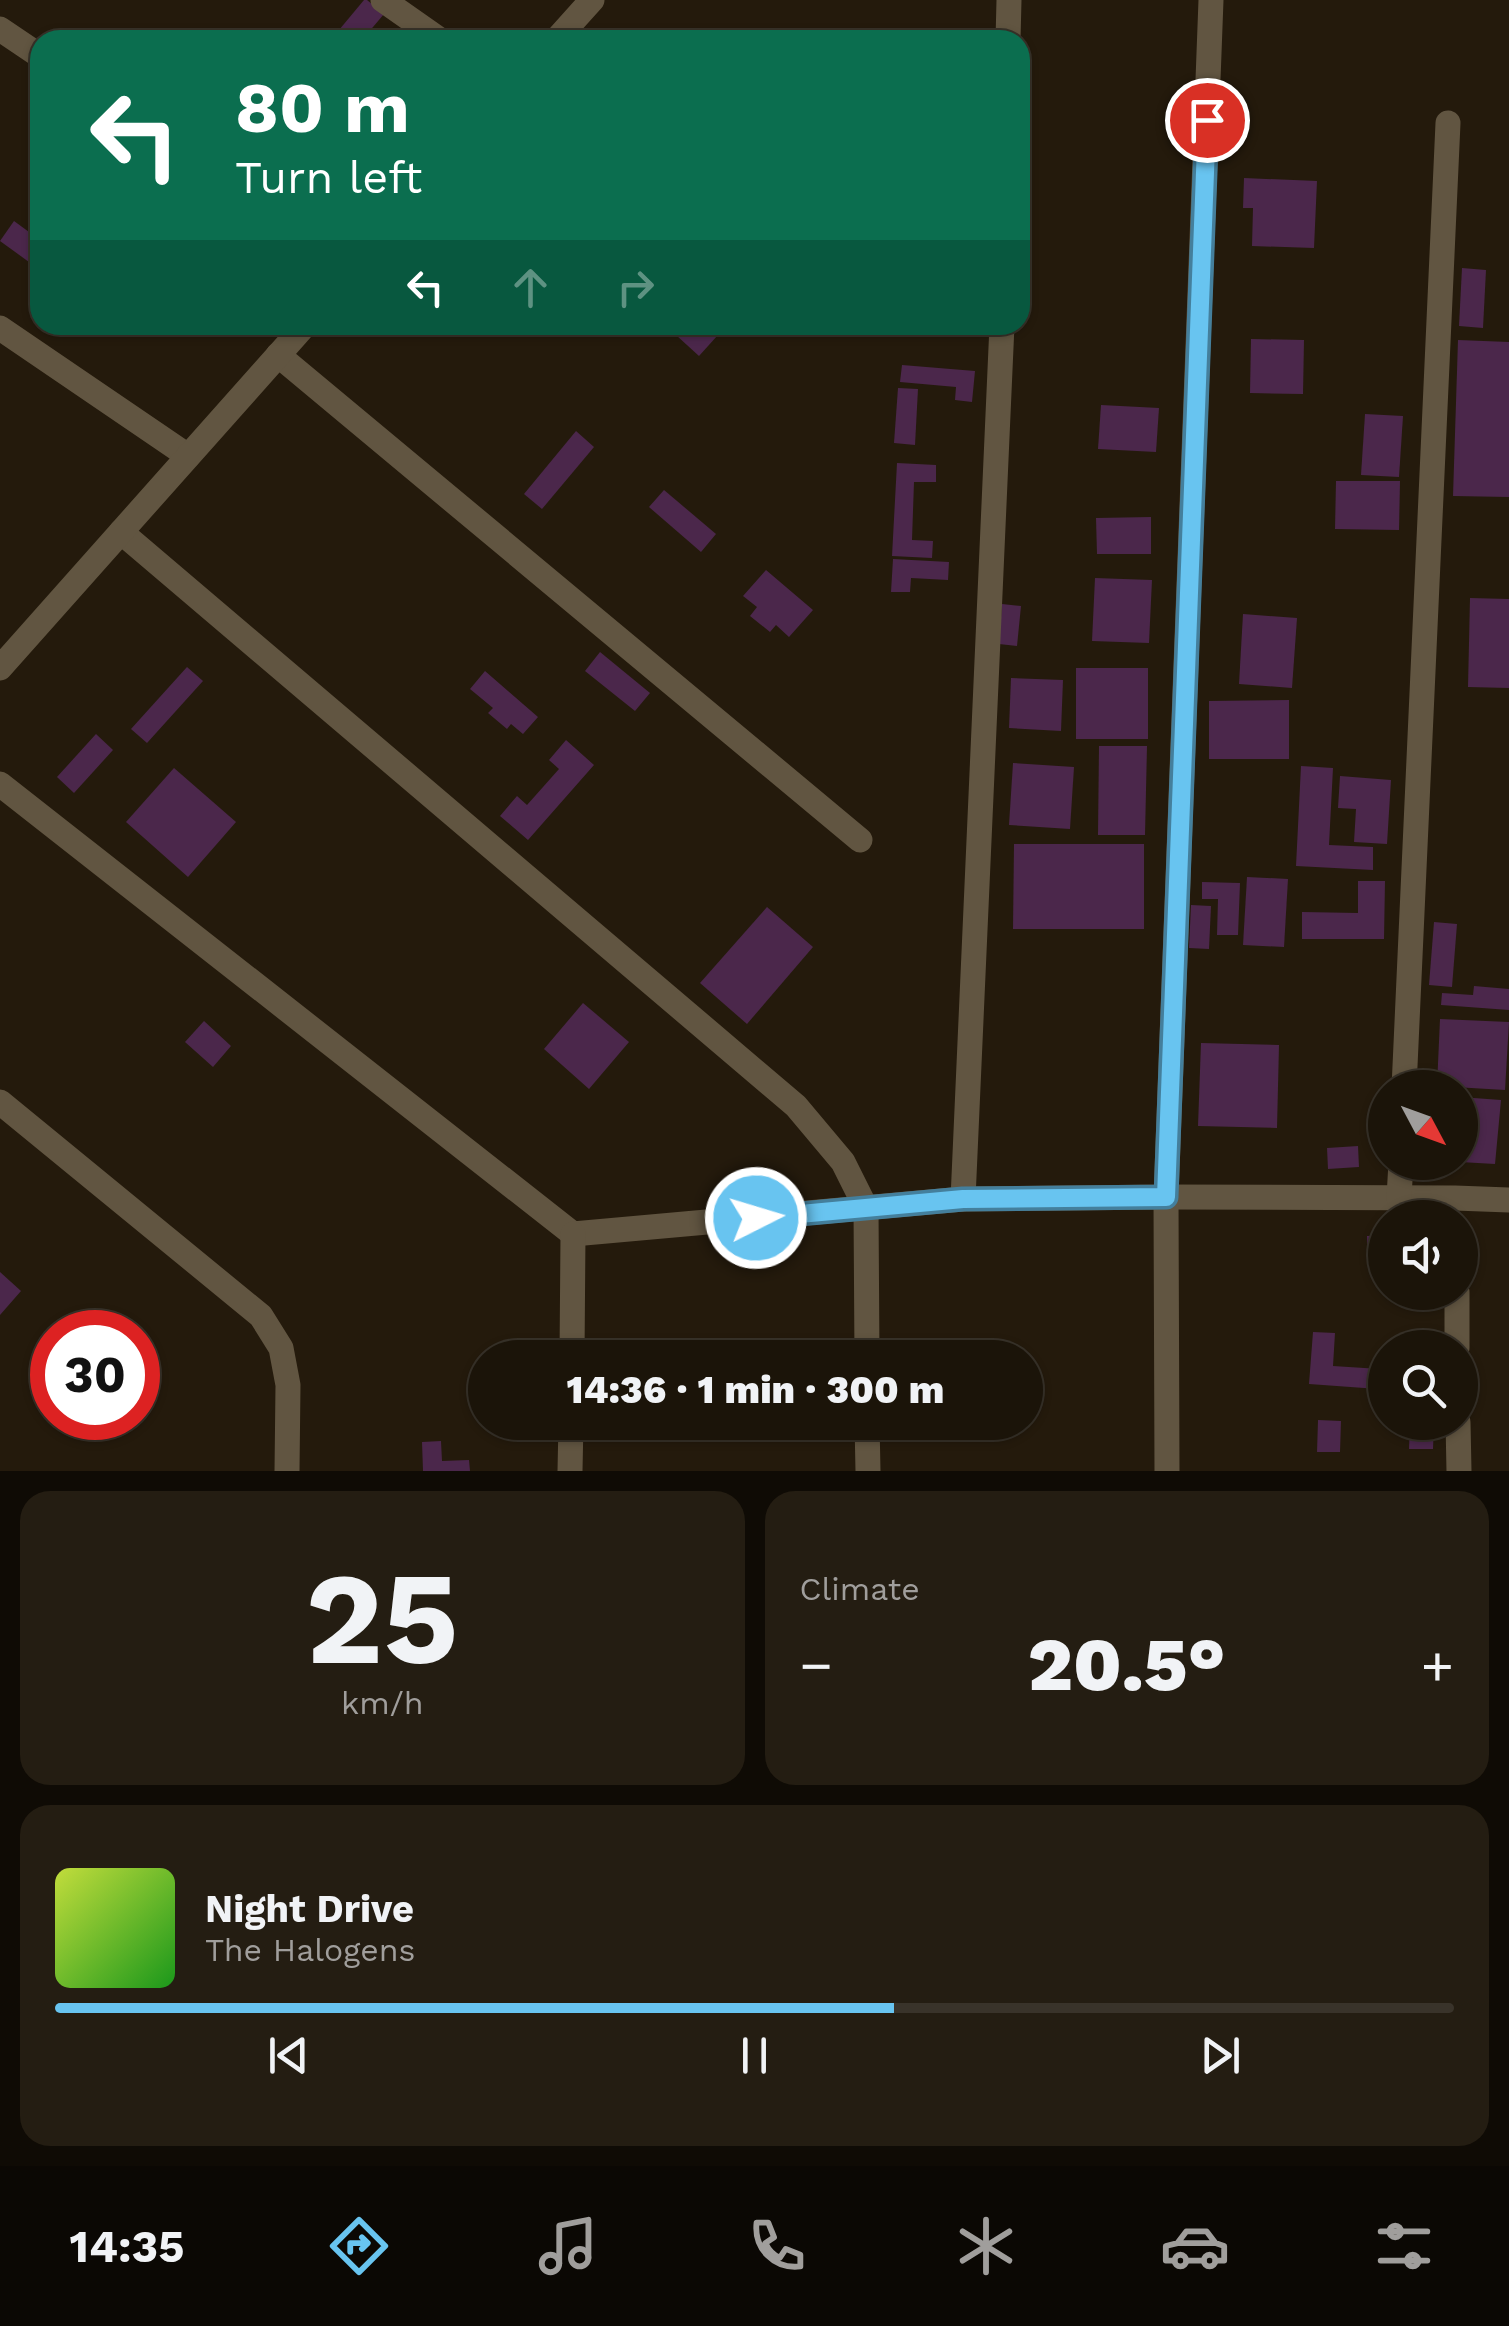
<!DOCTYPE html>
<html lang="en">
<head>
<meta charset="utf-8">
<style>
  :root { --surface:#1b1409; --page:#241d12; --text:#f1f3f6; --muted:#a09e9c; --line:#39332a; --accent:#68c4f0 }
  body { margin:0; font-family:"Work Sans",sans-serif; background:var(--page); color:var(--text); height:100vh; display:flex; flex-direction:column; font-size:38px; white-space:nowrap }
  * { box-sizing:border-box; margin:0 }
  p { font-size:32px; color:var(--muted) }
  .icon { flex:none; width:55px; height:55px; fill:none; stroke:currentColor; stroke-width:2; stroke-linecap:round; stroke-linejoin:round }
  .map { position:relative; height:1471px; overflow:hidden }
  .details { display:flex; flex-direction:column; gap:20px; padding:20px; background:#0f0b05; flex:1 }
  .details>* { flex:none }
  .top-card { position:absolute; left:30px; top:30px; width:1000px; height:305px; border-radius:30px; box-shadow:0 2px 8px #0004,0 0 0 2px var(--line); background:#0b6e4f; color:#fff; overflow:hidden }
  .needle { width:65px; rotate:131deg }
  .fabs { position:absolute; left:1368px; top:1070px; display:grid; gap:20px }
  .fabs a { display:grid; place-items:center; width:110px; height:110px; border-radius:50%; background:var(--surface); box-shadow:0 2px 8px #0004,0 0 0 2px var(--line); font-size:50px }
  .speed { position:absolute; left:30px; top:1310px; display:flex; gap:20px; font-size:50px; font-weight:700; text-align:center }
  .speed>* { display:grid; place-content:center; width:130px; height:130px; border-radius:50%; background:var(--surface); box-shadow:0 2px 8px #0004,0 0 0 2px var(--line); line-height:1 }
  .speed .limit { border:15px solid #d22; background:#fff; color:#111 }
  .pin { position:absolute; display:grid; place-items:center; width:85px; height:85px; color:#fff; margin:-42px; border:5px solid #fff; border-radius:50%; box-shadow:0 2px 10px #0007 }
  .me { position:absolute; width:110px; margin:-55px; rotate:85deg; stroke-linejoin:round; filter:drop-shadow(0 0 8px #0008) }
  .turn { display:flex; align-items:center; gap:35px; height:210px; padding:0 40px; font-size:45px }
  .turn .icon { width:130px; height:130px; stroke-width:2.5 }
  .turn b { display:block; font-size:70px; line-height:85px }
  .lanes { display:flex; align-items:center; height:95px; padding:0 40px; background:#0003; justify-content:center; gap:50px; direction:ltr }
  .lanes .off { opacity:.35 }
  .big { font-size:75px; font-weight:800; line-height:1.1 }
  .details .tile { flex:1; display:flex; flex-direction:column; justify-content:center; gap:15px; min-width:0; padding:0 35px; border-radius:30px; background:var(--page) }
  .details .dial { align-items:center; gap:0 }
  .dial b { font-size:130px; line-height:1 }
  .song { display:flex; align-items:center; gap:30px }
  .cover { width:120px; height:120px; border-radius:15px; background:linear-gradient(135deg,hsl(70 70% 55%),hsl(120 70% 35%)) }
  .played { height:10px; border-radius:5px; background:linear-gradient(90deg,var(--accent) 60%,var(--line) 60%) }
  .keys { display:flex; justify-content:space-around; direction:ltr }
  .heat { display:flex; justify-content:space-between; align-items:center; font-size:55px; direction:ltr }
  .details .tiles { flex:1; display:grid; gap:20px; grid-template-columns:1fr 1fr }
  .tile:last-child { grid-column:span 2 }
  .trip { position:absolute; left:468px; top:1340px; width:575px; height:100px; border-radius:50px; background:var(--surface); box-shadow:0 2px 8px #0004,0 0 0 2px var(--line); font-weight:800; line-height:100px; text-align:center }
  .dock { display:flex; height:160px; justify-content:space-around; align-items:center; background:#0b0804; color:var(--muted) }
  .dock .icon { width:70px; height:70px }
  .dock .selected { color:var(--accent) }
  .dock b { font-size:45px; color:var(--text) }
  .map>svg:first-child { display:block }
  .building { fill:#4b274b }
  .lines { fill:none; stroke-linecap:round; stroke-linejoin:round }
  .minor { stroke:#615541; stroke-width:25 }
  .route-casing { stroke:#447f9c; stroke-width:25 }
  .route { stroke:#68c4f0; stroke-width:18 }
</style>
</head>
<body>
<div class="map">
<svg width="1509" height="1471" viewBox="0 0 1509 1471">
  <rect width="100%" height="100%" fill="#241a0c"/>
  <!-- building -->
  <g class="building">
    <path d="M364,0h3l17,14 -22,26h-11l-12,-10z"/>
    <path d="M1244,178l73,3 -3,67 -62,-2 1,-38h-10z"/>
    <path d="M14,221l26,19v30l-40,-29z"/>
    <path d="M1462,268l24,2 -3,58 -24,-2z"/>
    <path d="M665,325h62l-28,31z"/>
    <path d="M1251,339l53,1 -1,54 -53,-1z"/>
    <path d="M1458,340l51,2v155l-56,-1z"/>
    <path d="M902,365l73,6 -3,31 -17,-2 1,-13 -56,-5z"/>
    <path d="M898,388l20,1 -3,56 -21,-2z"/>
    <path d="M1101,405l58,3 -3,44 -58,-3z"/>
    <path d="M1365,414l38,2 -4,61 -38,-2z"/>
    <path d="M576,431l18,16 -52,62 -18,-15z"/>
    <path d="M897,463l39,2v17h-22l-2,58 21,1 -1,17 -40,-2z"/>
    <path d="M1336,481h64l-1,49 -64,-1z"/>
    <path d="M664,490l52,44 -15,18 -52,-45z"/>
    <path d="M1151,517v37h-54l-1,-36z"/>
    <path d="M893,559l56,3 -1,18 -37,-2 -1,14h-19z"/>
    <path d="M766,570l47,40 -24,27 -13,-12 -6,7 -20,-16 7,-9 -14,-11z"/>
    <path d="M1095,578l57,2 -3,63 -57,-2z"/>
    <path d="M1470,598l39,1v89l-41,-1z"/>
    <path d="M1002,604l19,2 -4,40 -18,-2z"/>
    <path d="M1243,614l54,4 -5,70 -53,-4z"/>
    <path d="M600,652l50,41 -15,18 -50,-40z"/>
    <path d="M187,667l16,14 -56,62 -16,-14z"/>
    <rect x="1076" y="668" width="72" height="71"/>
    <path d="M485,671l53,46 -15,17 -12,-10 -4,5 -19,-16 5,-5 -23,-19z"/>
    <path d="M1011,678l52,2 -2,51 -52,-3z"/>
    <path d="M1289,700v59h-80v-58z"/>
    <path d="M96,734l17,16 -39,43 -17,-16z"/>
    <path d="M566,740l28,25 -66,75 -28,-24 17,-20 10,9 32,-36 -10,-9z"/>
    <path d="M1099,746h48l-2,89h-47z"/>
    <path d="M1013,763l61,4 -4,62 -61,-4z"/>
    <path d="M1301,766l32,2 -4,77 44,2v23l-77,-4z"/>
    <path d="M174,768l62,54 -48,55 -62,-55z"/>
    <path d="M1340,776l51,4 -4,64 -33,-2 2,-33 -18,-1z"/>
    <path d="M1014,844h130v85h-131z"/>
    <path d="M1247,877l41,2 -4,68 -41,-2z"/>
    <path d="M1358,881h27l-1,58h-82v-27l56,1z"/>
    <path d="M1202,882l38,1 -2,52h-21l1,-36h-16z"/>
    <path d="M1191,905l20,1 -2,43 -20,-1z"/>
    <path d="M767,907l46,40 -66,77 -47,-41z"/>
    <path d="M1434,922l23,2 -5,63 -23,-2z"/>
    <path d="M1474,986l35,3v21l-68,-5 1,-12 31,2z"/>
    <path d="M583,1003l46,39 -40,47 -45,-40z"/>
    <path d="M1440,1019l69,3 -4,68 -68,-4z"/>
    <path d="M204,1021l27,25 -18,21 -28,-25z"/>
    <path d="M1201,1043l78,2 -2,83 -79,-2z"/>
    <path d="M1460,1097l41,3 -6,64 -35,-2z"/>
    <path d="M1358,1146l1,21 -31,2 -1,-21z"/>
    <path d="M1367,1236h18v34h-17z"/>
    <path d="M0,1272l21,19 -21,24z"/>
    <path d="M1313,1332l22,1 -2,33 47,3 -2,20 -69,-5z"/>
    <path d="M1318,1420l23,1 -1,31h-23z"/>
    <path d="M1410,1422h24l-1,27h-24z"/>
    <path d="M441,1441l1,20 27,-1 1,11h-47l-1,-29z"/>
  </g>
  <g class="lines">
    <!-- minor -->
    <g class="minor">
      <path d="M383,0l57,40"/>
      <path d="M0,29l40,27"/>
      <path d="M556,40l36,-40"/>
      <path d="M1008,40l1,-40"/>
      <path d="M0,328l188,128"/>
      <path d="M278,355l582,485"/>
      <path d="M121,532l675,574 47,56 23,46 1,150"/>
      <path d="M0,668l305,-343"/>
      <path d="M0,784l573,450 390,-35 203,-2 289,1 54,2"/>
      <path d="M1404,1088l44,-965"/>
      <path d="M0,1102l261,214 20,32 7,37 -1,86"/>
      <path d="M1399,1198l2,-36"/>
      <path d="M963,1199l39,-874"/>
      <path d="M1457,1292v56"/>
      <path d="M572,1358l1,-124"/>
      <path d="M867,1422l1,49"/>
      <path d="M1458,1422l1,49"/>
      <path d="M570,1471l1,-49"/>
      <path d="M1167,1471l-1,-274 45,-1197"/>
    </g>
  </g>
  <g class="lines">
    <defs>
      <path id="route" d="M756,1218l207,-19 203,-2 41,-1077"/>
    </defs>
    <!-- route casing -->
    <use href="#route" class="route-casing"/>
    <!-- route -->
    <use href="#route" class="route"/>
  </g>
</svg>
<div class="fabs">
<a><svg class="needle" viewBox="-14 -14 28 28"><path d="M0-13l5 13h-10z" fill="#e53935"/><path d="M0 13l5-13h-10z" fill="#a09e9c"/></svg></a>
<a><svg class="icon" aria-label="sound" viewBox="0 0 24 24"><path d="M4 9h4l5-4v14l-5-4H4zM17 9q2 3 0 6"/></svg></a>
<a><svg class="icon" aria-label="search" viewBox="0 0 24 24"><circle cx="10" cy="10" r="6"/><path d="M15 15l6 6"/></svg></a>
</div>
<div class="speed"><div class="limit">30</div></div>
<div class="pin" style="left:1207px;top:120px;background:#d93025"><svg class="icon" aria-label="arrive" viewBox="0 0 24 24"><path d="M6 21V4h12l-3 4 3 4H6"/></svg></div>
<svg class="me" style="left:756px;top:1218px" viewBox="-20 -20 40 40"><circle r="17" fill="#68c4f0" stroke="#fff" stroke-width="3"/><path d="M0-11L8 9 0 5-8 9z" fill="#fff"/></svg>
<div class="trip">14:36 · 1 min · 300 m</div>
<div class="top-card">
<div class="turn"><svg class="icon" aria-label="left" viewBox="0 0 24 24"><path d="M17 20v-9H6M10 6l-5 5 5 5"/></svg><div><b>80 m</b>Turn left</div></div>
<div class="lanes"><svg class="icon" aria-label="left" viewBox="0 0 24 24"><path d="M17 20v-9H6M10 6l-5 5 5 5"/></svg><svg class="icon off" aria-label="ahead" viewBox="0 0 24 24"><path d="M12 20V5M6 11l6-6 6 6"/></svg><svg class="icon off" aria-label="right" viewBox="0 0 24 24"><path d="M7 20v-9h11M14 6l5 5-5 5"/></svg></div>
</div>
</div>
<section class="details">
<div class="tiles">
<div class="tile dial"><b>25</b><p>km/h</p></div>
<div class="tile"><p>Climate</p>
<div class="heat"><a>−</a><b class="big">20.5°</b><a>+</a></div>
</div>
<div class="tile">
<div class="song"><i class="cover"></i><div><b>Night Drive</b><p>The Halogens</p></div></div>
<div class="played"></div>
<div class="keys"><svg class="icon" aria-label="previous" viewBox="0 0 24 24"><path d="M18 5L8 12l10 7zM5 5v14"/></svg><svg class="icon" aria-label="pause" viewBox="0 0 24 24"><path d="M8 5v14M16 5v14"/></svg><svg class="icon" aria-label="next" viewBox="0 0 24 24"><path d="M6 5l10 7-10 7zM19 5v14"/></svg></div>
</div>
</div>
</section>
<nav class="dock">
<b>14:35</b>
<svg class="icon selected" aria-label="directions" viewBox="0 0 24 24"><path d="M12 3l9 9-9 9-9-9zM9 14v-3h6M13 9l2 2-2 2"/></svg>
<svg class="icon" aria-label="music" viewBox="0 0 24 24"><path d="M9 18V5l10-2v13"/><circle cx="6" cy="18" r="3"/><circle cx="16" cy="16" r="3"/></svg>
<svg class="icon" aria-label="phone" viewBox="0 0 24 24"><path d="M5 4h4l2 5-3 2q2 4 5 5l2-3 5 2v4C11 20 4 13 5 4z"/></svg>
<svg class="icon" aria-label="climate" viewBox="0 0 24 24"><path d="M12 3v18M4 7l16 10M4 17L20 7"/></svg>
<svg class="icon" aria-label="car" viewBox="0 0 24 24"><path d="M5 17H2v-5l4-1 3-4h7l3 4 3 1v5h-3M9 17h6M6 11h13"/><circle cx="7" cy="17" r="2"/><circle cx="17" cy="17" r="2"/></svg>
<svg class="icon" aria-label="filters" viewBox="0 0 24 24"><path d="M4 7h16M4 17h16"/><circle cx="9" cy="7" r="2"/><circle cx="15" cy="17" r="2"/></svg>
</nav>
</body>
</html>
